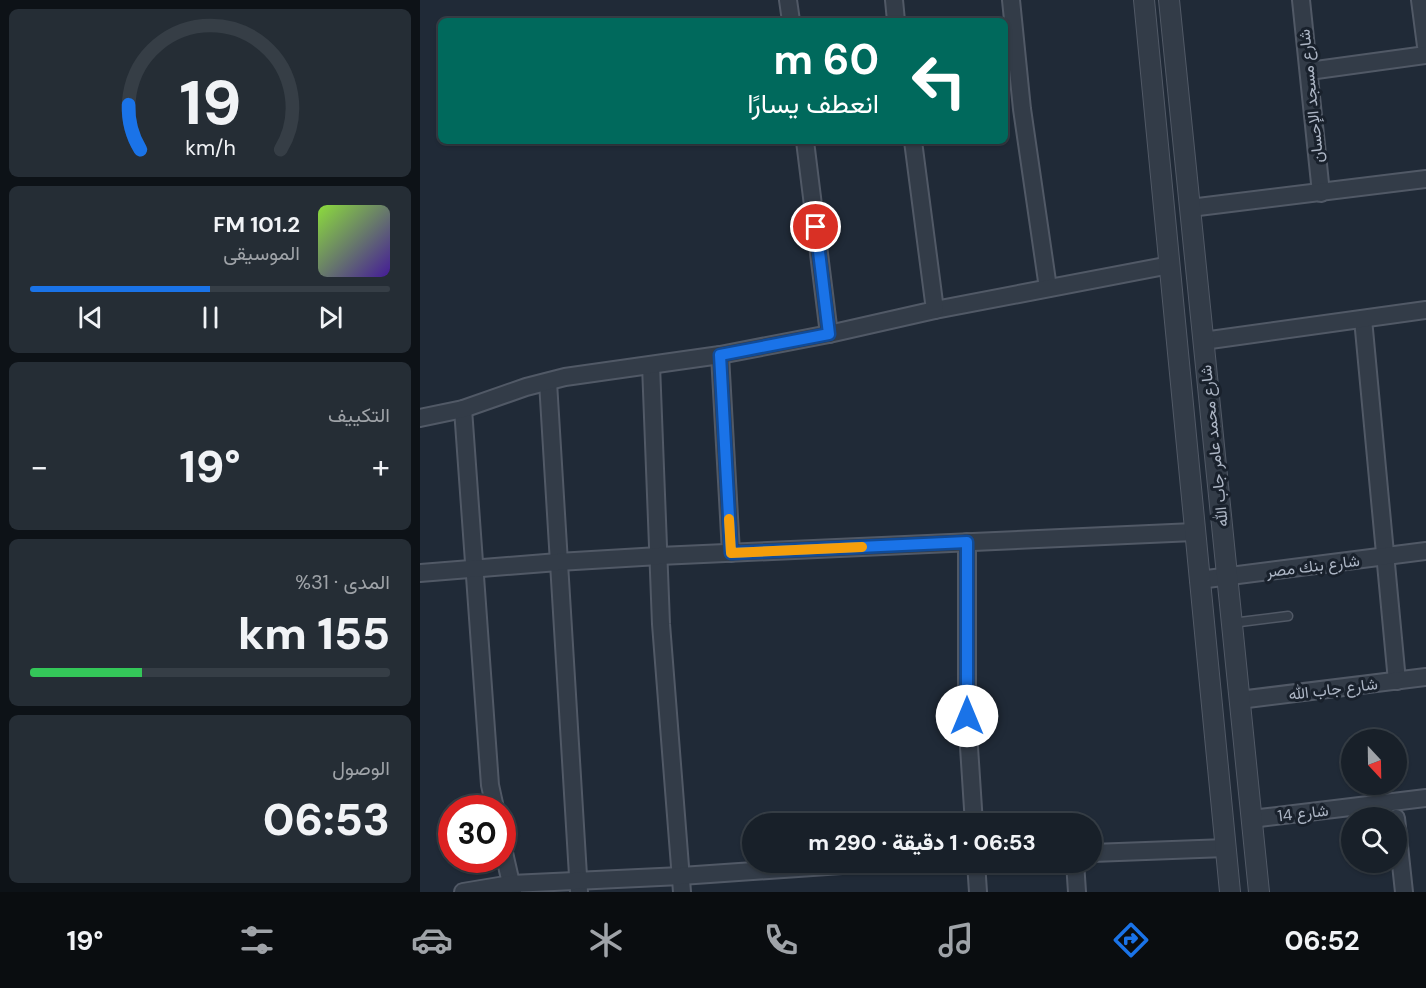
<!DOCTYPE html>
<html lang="ar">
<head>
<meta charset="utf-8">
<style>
  :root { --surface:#182029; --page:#252d35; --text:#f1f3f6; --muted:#9fa3a8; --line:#363e46; --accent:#1a73e8 }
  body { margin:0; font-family:"DM Sans",Vazirmatn,sans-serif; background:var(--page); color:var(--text); direction:rtl; height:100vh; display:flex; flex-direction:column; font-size:22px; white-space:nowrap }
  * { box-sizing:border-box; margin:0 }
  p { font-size:20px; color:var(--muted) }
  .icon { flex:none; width:33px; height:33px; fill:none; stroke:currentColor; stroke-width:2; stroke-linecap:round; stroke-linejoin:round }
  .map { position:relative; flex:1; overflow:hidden; direction:ltr }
  .side { display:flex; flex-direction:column; gap:9px; padding:9px; background:#0d1217; width:420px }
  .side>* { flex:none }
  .guide { position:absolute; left:18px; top:18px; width:570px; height:126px; border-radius:9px; box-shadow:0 2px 4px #0004,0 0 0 2px var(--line); direction:rtl; background:#00695c; color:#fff; overflow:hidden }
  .needle { width:39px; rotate:158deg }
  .fabs { position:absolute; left:921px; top:729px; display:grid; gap:12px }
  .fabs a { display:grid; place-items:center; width:66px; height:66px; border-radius:50%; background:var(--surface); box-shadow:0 2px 4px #0004,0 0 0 2px var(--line); font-size:30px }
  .speed { position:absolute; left:18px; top:795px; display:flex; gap:12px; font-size:30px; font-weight:700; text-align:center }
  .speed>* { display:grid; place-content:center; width:78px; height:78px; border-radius:50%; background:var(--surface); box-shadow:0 2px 4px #0004,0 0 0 2px var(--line); line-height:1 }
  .speed .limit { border:9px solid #d22; background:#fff; color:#111 }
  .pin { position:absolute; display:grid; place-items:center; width:51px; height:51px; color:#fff; margin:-26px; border:3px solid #fff; border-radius:50%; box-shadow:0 2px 6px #0007 }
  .me { position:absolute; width:66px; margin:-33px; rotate:0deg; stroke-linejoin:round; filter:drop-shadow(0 0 4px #0008) }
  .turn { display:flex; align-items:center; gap:21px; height:126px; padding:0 30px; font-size:27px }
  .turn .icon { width:78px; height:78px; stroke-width:2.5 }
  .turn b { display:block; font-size:42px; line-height:51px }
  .big { font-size:45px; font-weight:800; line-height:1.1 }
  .side .widget { flex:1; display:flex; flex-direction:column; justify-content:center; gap:9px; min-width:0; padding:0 21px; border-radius:9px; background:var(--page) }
  .side .dial { align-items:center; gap:0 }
  .dial svg { height:156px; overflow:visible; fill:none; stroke:var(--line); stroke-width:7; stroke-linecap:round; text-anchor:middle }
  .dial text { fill:var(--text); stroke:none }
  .song { display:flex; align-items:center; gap:18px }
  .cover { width:72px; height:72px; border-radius:9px; background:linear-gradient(135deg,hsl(90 70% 55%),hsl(260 70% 35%)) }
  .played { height:6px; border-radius:3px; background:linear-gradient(90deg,var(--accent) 50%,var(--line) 50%) }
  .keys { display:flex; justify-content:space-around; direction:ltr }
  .heat { display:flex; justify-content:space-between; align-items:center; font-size:33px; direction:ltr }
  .charge { height:9px; border-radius:4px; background:linear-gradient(90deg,#34c759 31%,var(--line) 0) }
  .trip { position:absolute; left:322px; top:813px; width:360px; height:60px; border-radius:30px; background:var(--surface); box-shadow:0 2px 4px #0004,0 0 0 2px var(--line); font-weight:800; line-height:60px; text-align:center; direction:rtl }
  .tabs { display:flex; height:96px; justify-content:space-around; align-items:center; background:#0a0d10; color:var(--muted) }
  .tabs .icon { width:42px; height:42px }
  .tabs .current { color:var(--accent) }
  .tabs b { font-size:27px; color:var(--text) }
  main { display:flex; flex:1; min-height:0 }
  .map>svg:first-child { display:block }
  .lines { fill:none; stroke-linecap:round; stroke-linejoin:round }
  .service-casing { stroke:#515966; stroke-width:11 }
  .minor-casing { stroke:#515966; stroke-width:20 }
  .tertiary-casing { stroke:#515966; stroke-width:22 }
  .service { stroke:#333c48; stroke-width:8 }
  .minor { stroke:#333c48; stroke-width:16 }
  .tertiary { stroke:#333c48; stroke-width:20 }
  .route-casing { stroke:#114b97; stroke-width:15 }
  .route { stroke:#1a73e8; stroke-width:10 }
  .slow { stroke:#f59e0b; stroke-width:10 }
  .labels { text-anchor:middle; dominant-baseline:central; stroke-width:6; stroke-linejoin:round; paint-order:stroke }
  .street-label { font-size:16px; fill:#adb6c5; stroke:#19212c }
</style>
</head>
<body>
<main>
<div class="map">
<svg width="1006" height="892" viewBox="0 0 1006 892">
  <rect width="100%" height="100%" fill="#202a37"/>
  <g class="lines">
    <defs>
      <path id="service" d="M812,623l56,-7"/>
      <g id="minor">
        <path d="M368,0l3,21"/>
        <path d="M474,0l2,21"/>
        <path d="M591,0l11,109 26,179"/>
        <path d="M881,0l20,193"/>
        <path d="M1000,0l6,46"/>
        <path d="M889,71l117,-16"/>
        <path d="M385,141l24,193"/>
        <path d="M770,208l236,-29"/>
        <path d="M515,310l235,-45"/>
        <path d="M943,319l34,362"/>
        <path d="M783,341l223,-31"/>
        <path d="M300,355l11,198"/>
        <path d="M231,365l10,259 21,268"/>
        <path d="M128,382l31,510"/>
        <path d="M43,409l27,376 5,23"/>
        <path d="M0,418l43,-9 63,-22 39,-10 155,-22 109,-21 106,-24 -22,-169"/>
        <path d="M547,542v174l7,108"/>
        <path d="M0,573l138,-11 101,-6 535,-24"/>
        <path d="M779,580l227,-29"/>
        <path d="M819,700l187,-23"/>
        <path d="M976,818l8,74"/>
        <path d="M831,819l175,-21"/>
        <path d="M82,844l11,48"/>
        <path d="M672,853l134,-5"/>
        <path d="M556,862l2,30"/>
        <path d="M655,862l2,30"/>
        <path d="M43,892l48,-8 170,-8 205,-14"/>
      </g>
      <g id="tertiary">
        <path d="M724,0l86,892"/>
        <path d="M749,0l90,892"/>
      </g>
    </defs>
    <!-- service casing -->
    <use href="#service" class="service-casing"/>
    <!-- minor casing -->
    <use href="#minor" class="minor-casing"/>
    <!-- tertiary casing -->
    <use href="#tertiary" class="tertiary-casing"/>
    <!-- service -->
    <use href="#service" class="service"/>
    <!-- minor -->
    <use href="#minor" class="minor"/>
    <!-- tertiary -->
    <use href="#tertiary" class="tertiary"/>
  </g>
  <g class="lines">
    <defs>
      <path id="route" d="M396,227l13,107 -109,21 11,198 236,-11v174"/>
    </defs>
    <!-- route casing -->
    <use href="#route" class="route-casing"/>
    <!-- route -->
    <use href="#route" class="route"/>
    <!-- slow -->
    <path class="slow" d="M309,519l2,34 131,-6"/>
  </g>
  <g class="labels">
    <!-- street labels -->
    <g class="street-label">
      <text transform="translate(891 96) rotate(-96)">شارع مسجد الإحسان</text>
      <text transform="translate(794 446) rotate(-96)">شارع محمد عامر جاب الله</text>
      <text transform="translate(893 566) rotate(-7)">شارع بنك مصر</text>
      <text transform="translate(913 689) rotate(-7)">شارع جاب الله</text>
      <text transform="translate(883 813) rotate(-7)">شارع 14</text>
    </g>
  </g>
</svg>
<div class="fabs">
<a><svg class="needle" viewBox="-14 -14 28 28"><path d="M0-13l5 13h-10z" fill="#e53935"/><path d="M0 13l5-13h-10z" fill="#9fa3a8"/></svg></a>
<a><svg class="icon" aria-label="search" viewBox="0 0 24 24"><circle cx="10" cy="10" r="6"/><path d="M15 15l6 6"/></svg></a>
</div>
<div class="speed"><div class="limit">30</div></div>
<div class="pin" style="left:396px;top:227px;background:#d93025"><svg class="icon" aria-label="arrive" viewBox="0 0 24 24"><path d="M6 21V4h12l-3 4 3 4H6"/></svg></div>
<svg class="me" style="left:547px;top:716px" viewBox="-20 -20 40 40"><circle r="19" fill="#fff"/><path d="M0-13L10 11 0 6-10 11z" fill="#1a73e8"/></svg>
<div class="trip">06:53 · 1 دقيقة · 290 m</div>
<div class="guide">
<div class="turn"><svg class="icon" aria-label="left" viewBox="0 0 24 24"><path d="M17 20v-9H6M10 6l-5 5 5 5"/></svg><div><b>60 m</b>انعطف يسارًا</div></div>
</div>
</div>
<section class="side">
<div class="widget dial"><svg viewBox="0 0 100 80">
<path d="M14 69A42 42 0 1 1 86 69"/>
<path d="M14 69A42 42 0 0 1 8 46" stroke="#1a73e8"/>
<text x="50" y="56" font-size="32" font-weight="700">19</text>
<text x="50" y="72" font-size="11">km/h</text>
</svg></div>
<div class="widget">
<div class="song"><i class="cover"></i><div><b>101.2 FM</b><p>الموسيقى</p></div></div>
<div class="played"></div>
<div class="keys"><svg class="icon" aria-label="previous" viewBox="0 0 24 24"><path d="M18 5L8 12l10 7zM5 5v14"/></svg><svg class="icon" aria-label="pause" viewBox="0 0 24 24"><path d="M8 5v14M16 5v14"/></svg><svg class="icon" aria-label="next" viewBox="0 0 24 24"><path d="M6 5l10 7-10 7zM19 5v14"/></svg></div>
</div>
<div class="widget"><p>التكييف</p>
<div class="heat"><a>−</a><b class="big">19°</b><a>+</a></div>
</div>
<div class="widget"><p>المدى · 31%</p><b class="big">155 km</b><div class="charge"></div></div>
<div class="widget"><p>الوصول</p><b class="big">06:53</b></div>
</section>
</main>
<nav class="tabs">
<b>06:52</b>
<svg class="icon current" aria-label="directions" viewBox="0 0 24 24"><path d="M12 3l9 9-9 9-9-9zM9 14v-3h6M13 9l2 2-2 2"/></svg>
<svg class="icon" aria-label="music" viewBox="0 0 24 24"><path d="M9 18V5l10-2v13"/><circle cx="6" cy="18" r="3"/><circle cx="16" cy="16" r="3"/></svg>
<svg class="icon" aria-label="phone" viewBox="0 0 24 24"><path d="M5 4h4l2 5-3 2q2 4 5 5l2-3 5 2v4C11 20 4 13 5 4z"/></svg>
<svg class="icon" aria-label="climate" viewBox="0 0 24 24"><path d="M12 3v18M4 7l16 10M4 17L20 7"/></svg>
<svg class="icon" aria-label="car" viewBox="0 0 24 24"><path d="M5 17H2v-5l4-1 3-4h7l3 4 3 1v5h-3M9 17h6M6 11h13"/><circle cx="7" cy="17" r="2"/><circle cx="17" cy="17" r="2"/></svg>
<svg class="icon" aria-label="filters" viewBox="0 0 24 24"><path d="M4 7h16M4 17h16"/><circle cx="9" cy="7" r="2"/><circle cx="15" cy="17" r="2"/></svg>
<b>19°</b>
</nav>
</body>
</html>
